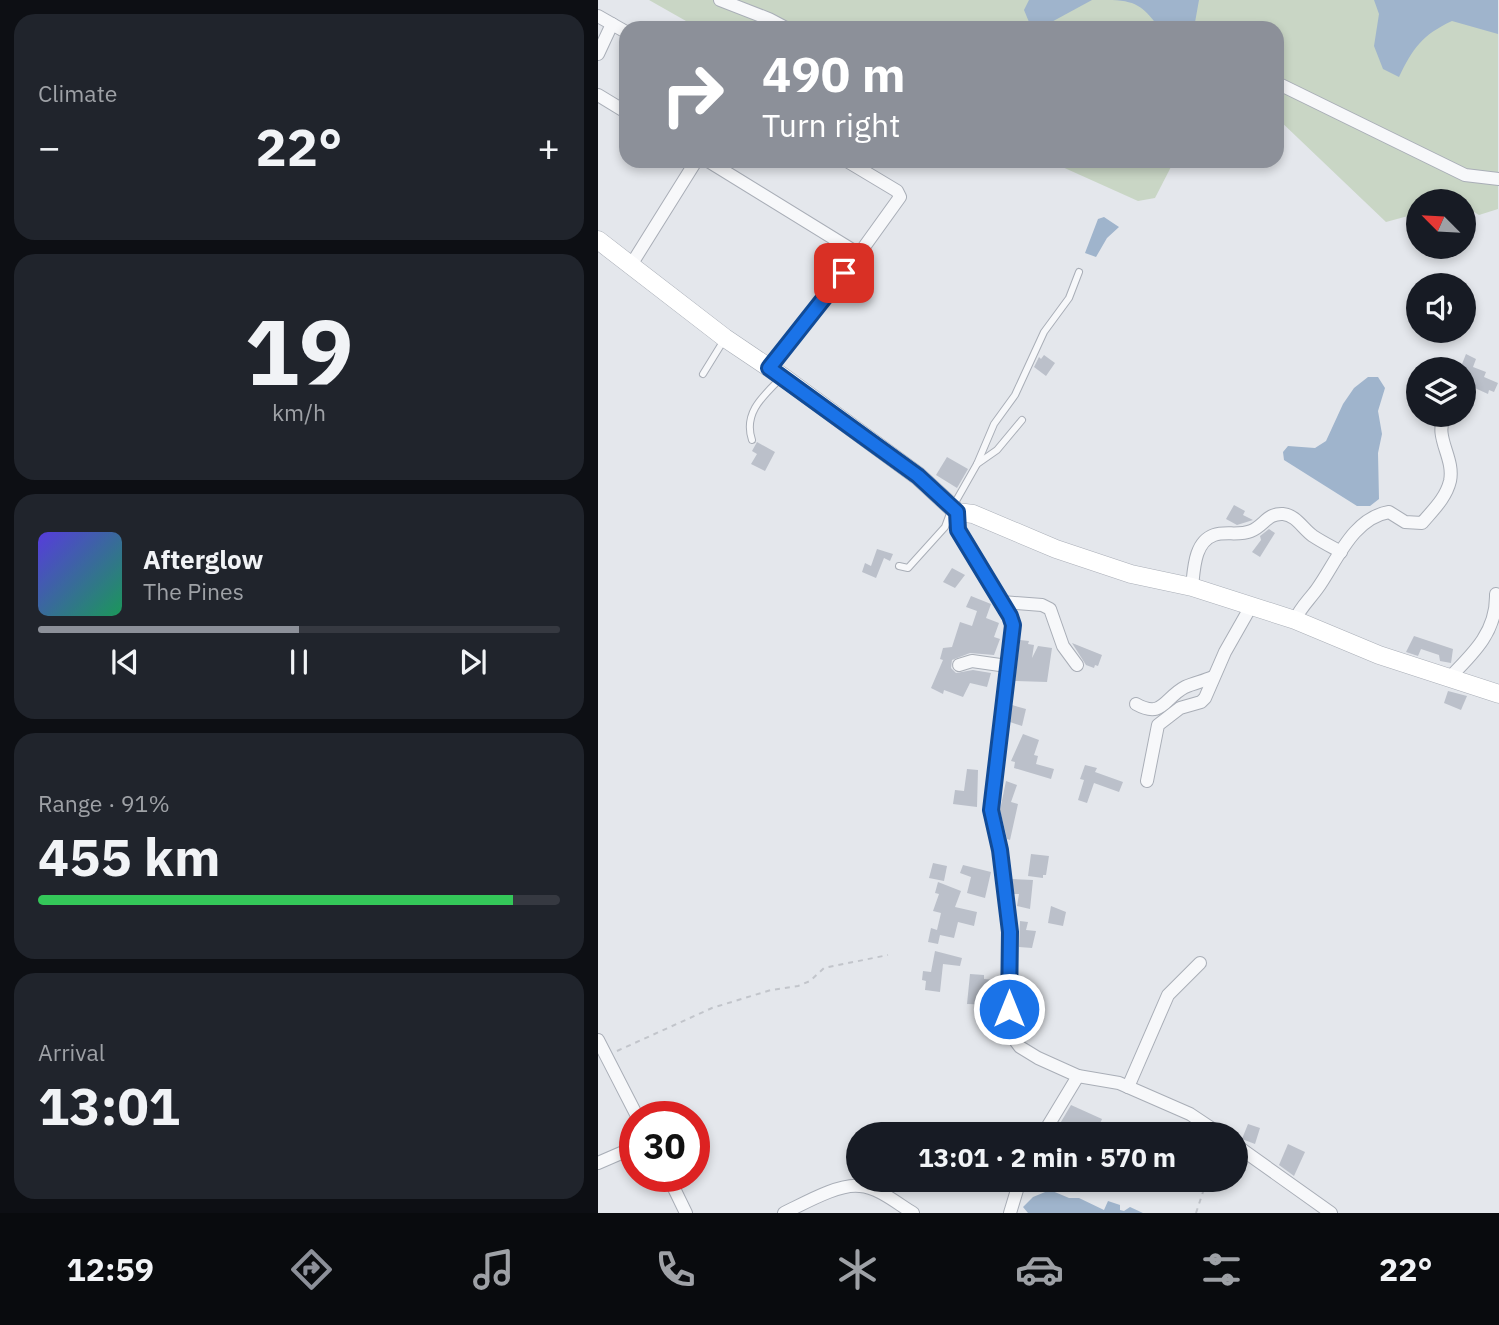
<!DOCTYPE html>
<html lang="en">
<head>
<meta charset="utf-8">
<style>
  :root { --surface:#171b24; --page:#20242c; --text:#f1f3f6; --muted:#9ea1a6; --line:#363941; --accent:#8c9099 }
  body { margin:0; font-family:"IBM Plex Sans",sans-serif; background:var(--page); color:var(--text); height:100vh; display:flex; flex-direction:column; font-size:26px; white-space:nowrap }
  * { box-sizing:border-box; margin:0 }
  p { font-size:23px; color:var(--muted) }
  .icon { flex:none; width:38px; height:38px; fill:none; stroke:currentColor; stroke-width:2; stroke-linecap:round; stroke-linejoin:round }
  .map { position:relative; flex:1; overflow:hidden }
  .panel { display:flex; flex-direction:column; gap:14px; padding:14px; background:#0d0f14; width:598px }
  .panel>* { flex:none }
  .banner { position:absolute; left:21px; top:21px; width:665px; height:147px; border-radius:21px; box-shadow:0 4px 10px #0003; background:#8c9099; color:#fff; overflow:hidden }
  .needle { width:46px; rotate:294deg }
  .buttons { position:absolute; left:808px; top:189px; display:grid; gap:14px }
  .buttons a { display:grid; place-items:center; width:70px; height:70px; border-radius:50%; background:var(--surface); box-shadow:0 4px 10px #0003; font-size:35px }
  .speed { position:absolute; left:21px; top:1101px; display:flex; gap:14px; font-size:35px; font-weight:700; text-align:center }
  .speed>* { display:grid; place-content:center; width:91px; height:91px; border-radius:50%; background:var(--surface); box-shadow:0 4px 10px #0003; line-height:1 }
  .speed .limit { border:10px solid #d22; background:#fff; color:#111 }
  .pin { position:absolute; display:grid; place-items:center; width:60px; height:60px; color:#fff; margin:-30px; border-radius:14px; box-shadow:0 4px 10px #0006 }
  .me { position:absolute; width:77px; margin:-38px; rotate:0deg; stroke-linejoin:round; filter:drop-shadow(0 0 5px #0008) }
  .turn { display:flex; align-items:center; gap:24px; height:147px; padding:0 28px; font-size:32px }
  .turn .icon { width:91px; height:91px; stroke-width:2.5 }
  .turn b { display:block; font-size:49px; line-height:60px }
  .big { font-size:52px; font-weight:800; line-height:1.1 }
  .panel .card { flex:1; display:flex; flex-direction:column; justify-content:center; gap:10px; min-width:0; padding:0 24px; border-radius:21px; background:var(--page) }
  .panel .dial { align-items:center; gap:0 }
  .dial b { font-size:91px; line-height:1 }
  .song { display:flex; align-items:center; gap:21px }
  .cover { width:84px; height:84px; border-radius:10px; background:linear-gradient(135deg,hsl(250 70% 55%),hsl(150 70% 35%)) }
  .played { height:7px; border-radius:4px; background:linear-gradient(90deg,var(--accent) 50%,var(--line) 50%) }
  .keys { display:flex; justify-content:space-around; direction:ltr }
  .heat { display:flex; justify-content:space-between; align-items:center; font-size:38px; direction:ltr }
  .charge { height:10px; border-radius:5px; background:linear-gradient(90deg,#34c759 91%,var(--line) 0) }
  .trip { position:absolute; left:248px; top:1122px; width:402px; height:70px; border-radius:35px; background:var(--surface); box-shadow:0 4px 10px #0003; font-weight:800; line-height:70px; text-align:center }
  .dock { display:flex; height:112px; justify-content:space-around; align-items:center; background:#090b0e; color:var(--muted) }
  .dock .icon { width:49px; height:49px }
  .dock .selected { color:var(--accent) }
  .dock b { font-size:32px; color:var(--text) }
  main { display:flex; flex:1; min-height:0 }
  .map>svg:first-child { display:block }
  .green { fill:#c9d6c5 }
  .water { fill:#9fb4cc }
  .building { fill:#bbc0ca }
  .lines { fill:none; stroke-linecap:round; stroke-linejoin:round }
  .lane-casing { stroke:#a9aeb7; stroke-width:8 }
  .street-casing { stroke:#a9aeb7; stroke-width:14 }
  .secondary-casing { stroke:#a9aeb7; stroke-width:19 }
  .path { stroke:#c2c5cb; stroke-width:2; stroke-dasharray:5 5; stroke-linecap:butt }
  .lane { stroke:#f7f8fa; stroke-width:6 }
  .street { stroke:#f7f8fa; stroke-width:12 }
  .secondary { stroke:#fff; stroke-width:18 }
  .route-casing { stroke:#114b97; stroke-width:18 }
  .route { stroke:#1a73e8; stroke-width:12 }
</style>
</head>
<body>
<main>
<section class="panel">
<div class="card"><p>Climate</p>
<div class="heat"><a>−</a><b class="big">22°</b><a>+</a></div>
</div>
<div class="card dial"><b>19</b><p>km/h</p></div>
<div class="card">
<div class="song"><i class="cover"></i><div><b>Afterglow</b><p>The Pines</p></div></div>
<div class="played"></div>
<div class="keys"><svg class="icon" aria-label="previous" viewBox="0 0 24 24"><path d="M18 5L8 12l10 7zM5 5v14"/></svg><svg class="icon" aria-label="pause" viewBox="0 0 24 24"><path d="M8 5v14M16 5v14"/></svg><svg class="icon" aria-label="next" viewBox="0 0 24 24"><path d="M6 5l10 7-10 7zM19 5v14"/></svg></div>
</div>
<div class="card"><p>Range · 91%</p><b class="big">455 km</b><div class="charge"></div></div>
<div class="card"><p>Arrival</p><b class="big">13:01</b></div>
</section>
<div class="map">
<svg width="901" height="1213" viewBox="0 0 901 1213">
  <rect width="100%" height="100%" fill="#e4e7ec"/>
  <!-- green -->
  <g class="green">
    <path d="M51,0h849v209l-19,6 -15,-9v-5h-45v12l-33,9 -109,-104v-90h-542l-9,-7h-40z"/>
    <path d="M451,161h125l-19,37 -17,3z"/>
  </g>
  <!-- water -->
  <g class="water">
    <path d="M431,0h63l-46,25 -17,-3 -5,-12z"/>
    <path d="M514,0h87l-5,28h-34c-16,-19 -21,-27 -48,-28z"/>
    <path d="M776,0h124v34l-46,-13c-30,14 -39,27 -53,56l-16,-8 -9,-23 5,-32z"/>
    <path d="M506,217l15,10 -12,11 -11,19 -11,-4 13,-34z"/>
    <path d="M770,377h10l7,11 -7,23 4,23 -4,19 1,46 -9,7h-13l-73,-46 -1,-8 5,-6 27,2 11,-7 17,-37 11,-16z"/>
    <path d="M452,1190l19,8h10l25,12 4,-9 12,4v5l4,1 6,-4 13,6h-115l-5,-6 10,-10z"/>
  </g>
  <!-- building -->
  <g class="building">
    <path d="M868,354l10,5 -3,8 13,5 -2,5 14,6 -4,9 -5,-2 -1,4 -22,-10 -2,3v-18h-4z"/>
    <path d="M446,355l11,8 -9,13 -12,-9 5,-10 2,2z"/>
    <path d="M159,442l18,10 -10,19 -14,-7 6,-10 -5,-3z"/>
    <path d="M349,457l21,12 -11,19 -21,-13z"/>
    <path d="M636,505l11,6 -2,4 10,5 -16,5 -11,-6z"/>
    <path d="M671,529l6,4 -15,24 -8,-5 9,-12 -1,-4z"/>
    <path d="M279,549l16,5 -3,7 -6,-3 -8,20 -14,-6 3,-9 6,3z"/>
    <path d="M354,568l13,7 -10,13 -12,-6z"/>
    <path d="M373,596l20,8 -5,14 13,5 -5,14 6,2 -6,16 -24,-2 -18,7 -1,8 5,5 17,-3 18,3 -4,14 -17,-4 -7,14 -19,-7 -1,4 -12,-6 12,-28 -3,-1 3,-11 9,-1 8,-25 12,4 5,-15 -11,-4z"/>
    <path d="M816,636l39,13 -2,14 -11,-2 -1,-6 -18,-6 -3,7 -12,-4z"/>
    <path d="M422,640l9,1 -1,3 6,1 -2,13 6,-12 14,2 -5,34 -32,-1z"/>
    <path d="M474,643l30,12 -4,11 -3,-1 -1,3 -8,-3z"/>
    <path d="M850,691l19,5 -6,14 -17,-7z"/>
    <path d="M414,705l14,4 -4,17 -12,-4z"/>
    <path d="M425,734l16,6 -5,15 4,1 -2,8 18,5 -3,10 -37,-11 1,-6 -4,-1z"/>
    <path d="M487,765l12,3 -2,4 28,10 -4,10 -25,-9 -7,20 -9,-3 6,-20 -4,-1z"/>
    <path d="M369,769l11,1 -1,37 -24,-3 2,-14 9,1z"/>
    <path d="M408,781l11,4 -6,17 7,2 -8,36 -3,-1 -7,-29z"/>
    <path d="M433,854l18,2 -3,19h-3v3l-15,-2z"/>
    <path d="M335,863l14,3 -3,15 -15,-3z"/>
    <path d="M365,865l28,7 -6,26 -18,-5 4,-16 -11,-4z"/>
    <path d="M414,879l21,1 -3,29 -13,-3 2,-12h-5z"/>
    <path d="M340,882l23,9 -6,16 22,5 -3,14 -16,-4 -4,16 -14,-3 -2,9 -10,-2 3,-14 6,2 4,-17 -8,-2 6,-17 -4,-1z"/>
    <path d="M453,906l15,6 -3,14 -15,-3z"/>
    <path d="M422,921l8,1 -2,8 10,1 -4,17 -13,-1z"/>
    <path d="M337,951l27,7 -2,8 -17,-2 -3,28 -15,-2 1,-9 -4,-1 1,-9 8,1z"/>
    <path d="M372,974l14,1v4l12,1 -1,25 -28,-1z"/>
    <path d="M473,1105l31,14 -7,15 -40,-2z"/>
    <path d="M650,1124l12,4 -5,16 -13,-5z"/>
    <path d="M690,1144l17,8 -11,24 -15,-11z"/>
  </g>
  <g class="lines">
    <defs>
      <g id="lane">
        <path d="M105,374l21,-34"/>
        <path d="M154,440c-9,-27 11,-44 29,-62"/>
        <path d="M379,464l17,-40 21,-29 29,-63 25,-34 10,-26"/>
        <path d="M301,566l9,2 37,-41 7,-19 25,-44 20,-14 25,-30"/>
      </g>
      <g id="street">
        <path d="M122,0l49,19 17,9"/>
        <path d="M0,16l28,16"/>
        <path d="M0,54l14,-30"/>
        <path d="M679,83l188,92 34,4"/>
        <path d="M0,95l28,17"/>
        <path d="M110,161l151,93"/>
        <path d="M33,265l65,-104"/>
        <path d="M171,368l90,-114 41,-57 -3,-6 -50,-30"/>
        <path d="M359,512l1,18 53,86 2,9 -22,185 9,40 10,81 -1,78 1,18 4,12 6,8 18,11 40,18 41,7 71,31 30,20"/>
        <path d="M594,587c2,-17 2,-45 22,-52 11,-4 25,1 37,-4 13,-5 16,-18 32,-17 13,1 20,15 30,22 9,6 19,11 28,16"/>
        <path d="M404,602l40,3 8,4 13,37 14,19"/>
        <path d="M697,620c5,-12 14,-20 22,-31 19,-26 35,-71 72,-77l16,10 17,1c11,-13 24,-25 28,-42 5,-24 -17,-44 -5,-66"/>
        <path d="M361,665l13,-4 35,5"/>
        <path d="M851,678c25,-25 48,-47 47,-84"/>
        <path d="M538,704c27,15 28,-6 49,-17 9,-4 19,-6 28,-10"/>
        <path d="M549,781l11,-56 22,-17 21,-6 4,-4 20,-46 25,-44"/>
        <path d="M0,1040l39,76"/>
        <path d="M530,1087l40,-92 32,-32"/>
        <path d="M445,1134l35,-58"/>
        <path d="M639,1146l94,67"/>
        <path d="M0,1163l37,-16"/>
        <path d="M70,1176l18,37"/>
        <path d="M186,1213c19,-9 55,-30 76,-27 18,1 38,18 53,27"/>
        <path d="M412,1213l10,-33"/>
      </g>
      <path id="secondary" d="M0,240l127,98 58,39 135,99 39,36 16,2 83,35 75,25 61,13 103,33 84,35 120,39"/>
    </defs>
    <!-- lane casing -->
    <use href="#lane" class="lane-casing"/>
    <!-- street casing -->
    <use href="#street" class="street-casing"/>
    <!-- secondary casing -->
    <use href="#secondary" class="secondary-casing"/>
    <!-- path -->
    <g class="path">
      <path d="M19,1051l95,-43 59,-18 27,-4 12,-5 14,-13 64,-13"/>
      <path d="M598,1213l11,-33"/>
    </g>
    <!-- lane -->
    <use href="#lane" class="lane"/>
    <!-- street -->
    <use href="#street" class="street"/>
    <!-- secondary -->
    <use href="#secondary" class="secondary"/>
  </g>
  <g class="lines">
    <defs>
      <path id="route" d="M246,273l-75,95 149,108 39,36 1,18 52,86 3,9 -22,185 9,40 10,82 -1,77"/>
    </defs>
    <!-- route casing -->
    <use href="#route" class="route-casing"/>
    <!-- route -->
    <use href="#route" class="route"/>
  </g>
</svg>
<div class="buttons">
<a><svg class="needle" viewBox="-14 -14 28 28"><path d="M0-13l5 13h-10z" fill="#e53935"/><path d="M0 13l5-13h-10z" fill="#9ea1a6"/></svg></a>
<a><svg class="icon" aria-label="sound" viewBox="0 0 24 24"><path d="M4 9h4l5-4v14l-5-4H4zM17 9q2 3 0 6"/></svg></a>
<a><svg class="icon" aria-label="layers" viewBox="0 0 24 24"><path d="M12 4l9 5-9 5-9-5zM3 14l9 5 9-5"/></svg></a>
</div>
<div class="speed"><div class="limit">30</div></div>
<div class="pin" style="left:246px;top:273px;background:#d93025"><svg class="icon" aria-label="arrive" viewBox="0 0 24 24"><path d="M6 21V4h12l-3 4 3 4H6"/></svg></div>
<svg class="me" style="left:411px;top:1009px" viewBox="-20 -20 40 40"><circle r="17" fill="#1a73e8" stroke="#fff" stroke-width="3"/><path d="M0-11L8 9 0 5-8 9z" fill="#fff"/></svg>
<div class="trip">13:01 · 2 min · 570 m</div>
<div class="banner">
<div class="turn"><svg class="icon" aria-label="right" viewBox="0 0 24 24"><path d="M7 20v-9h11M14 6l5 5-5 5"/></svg><div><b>490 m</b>Turn right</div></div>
</div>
</div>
</main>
<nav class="dock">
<b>12:59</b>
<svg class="icon selected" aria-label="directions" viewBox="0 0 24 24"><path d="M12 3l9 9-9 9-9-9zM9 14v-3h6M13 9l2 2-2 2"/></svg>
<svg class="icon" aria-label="music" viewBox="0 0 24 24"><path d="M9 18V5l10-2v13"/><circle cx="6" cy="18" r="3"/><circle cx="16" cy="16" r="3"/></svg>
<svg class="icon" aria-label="phone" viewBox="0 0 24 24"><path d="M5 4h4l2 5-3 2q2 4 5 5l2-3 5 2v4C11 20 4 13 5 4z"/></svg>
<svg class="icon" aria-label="climate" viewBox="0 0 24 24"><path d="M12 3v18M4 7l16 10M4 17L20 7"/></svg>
<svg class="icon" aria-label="car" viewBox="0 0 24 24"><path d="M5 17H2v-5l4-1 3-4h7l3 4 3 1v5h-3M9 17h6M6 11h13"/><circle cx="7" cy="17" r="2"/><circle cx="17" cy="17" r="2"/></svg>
<svg class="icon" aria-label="filters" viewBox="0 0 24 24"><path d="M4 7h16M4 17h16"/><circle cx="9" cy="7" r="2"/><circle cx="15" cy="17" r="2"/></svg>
<b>22°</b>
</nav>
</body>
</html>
